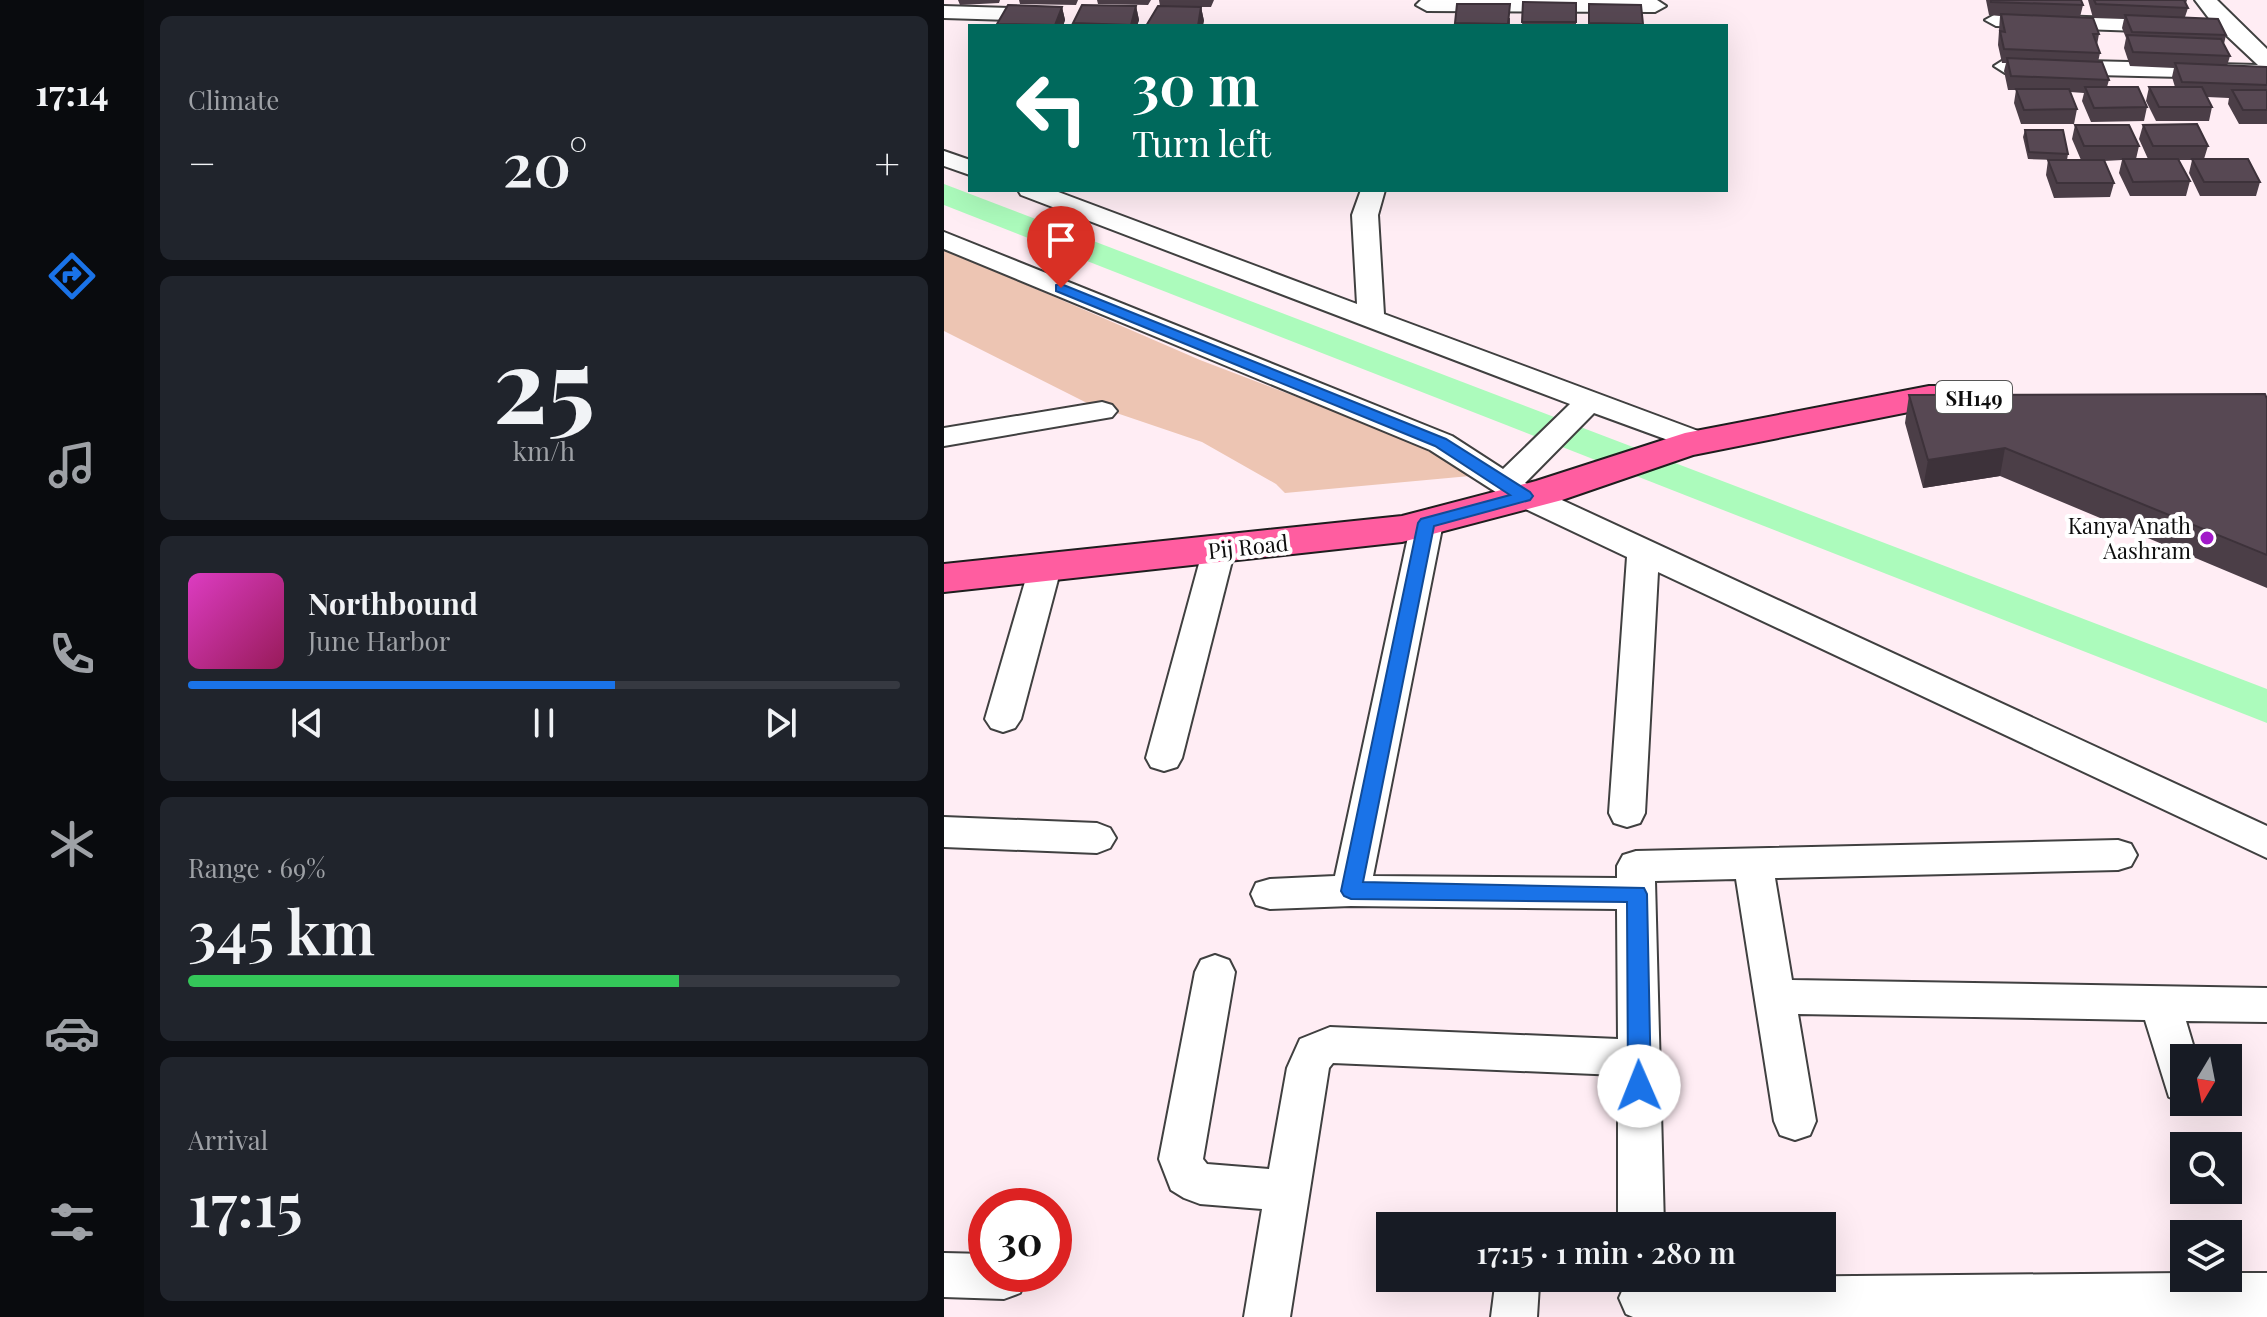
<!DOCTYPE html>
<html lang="en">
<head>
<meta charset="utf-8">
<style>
  :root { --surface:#171b24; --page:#20242c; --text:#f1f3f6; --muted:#9ea1a6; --line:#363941; --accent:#1a73e8 }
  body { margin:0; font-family:"Playfair Display",serif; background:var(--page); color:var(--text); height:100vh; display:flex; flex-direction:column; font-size:30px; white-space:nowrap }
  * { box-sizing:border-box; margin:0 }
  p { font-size:26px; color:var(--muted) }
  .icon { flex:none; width:44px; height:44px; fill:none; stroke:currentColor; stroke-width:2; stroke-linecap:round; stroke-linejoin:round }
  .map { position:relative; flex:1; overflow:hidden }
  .side { display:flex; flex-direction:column; gap:16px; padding:16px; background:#0d0f14; width:800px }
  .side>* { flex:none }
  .top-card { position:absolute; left:24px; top:24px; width:760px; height:168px; border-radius:0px; box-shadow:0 8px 32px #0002; background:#00695c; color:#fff; overflow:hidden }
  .needle { width:52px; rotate:190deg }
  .controls { position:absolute; left:1226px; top:1044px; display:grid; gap:16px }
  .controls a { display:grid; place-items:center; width:72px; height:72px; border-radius:0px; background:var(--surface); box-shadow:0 8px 32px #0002; font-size:40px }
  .speed { position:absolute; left:24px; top:1188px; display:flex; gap:16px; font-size:40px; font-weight:700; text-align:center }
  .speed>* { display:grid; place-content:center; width:104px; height:104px; border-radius:50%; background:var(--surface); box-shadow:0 8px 32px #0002; line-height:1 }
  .speed .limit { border:12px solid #d22; background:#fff; color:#111 }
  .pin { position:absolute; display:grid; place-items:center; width:68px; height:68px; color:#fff; margin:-82px -34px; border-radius:50% 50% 50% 0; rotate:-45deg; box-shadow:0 0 8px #0007 }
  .pin .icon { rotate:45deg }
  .me { position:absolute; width:88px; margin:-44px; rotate:359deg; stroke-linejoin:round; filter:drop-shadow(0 0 6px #0008) }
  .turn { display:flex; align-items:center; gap:28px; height:168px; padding:0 32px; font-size:36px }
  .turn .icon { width:104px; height:104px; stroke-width:2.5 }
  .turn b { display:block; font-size:56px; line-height:68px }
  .big { font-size:60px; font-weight:600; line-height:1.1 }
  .side .widget { flex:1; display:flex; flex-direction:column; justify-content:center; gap:12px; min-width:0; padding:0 28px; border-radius:12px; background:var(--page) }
  .side .dial { align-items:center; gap:0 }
  .dial b { font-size:104px; line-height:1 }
  .song { display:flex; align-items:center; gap:24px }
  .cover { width:96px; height:96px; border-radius:12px; background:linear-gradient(135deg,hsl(310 70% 55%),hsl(330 70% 35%)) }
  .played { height:8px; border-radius:4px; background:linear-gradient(90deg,var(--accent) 60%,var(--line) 60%) }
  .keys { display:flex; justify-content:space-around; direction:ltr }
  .heat { display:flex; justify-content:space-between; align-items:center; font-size:44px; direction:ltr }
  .charge { height:12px; border-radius:6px; background:linear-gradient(90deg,#34c759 69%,var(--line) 0) }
  .trip { position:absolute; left:432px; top:1212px; width:460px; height:80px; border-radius:0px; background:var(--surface); box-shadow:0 8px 32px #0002; font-weight:600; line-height:80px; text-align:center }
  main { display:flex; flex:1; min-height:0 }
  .tab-bar { display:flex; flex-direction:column; width:144px; justify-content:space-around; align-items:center; background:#090b0e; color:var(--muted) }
  .tab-bar .icon { width:56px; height:56px }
  .tab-bar .active { color:var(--accent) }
  .tab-bar b { font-size:36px; color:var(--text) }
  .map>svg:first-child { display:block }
  .green { fill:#edc5b3 }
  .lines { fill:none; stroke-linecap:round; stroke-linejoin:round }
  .canal { fill:#acfbbc; fill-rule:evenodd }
  .minor-casing { stroke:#404040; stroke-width:4 }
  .primary-casing { stroke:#1e1e1e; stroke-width:4 }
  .minor { fill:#fff; fill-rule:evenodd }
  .primary { fill:#ff5da0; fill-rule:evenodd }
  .wall { fill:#4b3e47 }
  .shaded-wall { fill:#3d323a }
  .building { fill:#574853; stroke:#3d323a; stroke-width:2 }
  .route { fill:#1a73e8; stroke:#114b97; stroke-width:2 }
  .poi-dot { fill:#a219c9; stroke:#fff; stroke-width:3 }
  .labels { text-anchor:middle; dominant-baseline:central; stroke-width:8; stroke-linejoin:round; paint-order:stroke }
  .shield { fill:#fff; stroke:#565656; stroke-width:2 }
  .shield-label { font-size:20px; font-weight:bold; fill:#0d0d0d }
  .poi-label { font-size:22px; fill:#0d0d0d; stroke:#fff; text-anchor:end }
  .street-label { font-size:22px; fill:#0d0d0d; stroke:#fff }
</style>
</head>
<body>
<main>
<nav class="tab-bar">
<b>17:14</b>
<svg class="icon active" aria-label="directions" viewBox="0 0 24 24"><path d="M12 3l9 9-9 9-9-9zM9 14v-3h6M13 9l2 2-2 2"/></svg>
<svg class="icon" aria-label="music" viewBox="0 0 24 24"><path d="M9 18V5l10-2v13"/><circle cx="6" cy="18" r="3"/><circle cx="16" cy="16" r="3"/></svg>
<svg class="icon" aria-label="phone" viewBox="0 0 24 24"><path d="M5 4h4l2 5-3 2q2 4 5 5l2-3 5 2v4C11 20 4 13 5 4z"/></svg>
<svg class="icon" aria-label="climate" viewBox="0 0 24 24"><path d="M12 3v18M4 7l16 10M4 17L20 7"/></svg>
<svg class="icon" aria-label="car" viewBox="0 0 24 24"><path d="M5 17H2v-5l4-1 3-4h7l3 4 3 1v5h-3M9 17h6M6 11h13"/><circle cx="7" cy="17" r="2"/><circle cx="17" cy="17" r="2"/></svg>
<svg class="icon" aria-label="filters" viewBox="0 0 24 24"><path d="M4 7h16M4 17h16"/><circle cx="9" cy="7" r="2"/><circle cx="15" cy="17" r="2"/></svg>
</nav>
<section class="side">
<div class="widget"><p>Climate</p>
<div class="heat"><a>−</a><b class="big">20°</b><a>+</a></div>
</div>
<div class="widget dial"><b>25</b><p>km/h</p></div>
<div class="widget">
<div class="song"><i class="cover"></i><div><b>Northbound</b><p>June Harbor</p></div></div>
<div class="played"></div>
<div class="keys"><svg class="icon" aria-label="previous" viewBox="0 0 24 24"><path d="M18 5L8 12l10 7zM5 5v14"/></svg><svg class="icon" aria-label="pause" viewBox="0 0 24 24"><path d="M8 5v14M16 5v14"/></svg><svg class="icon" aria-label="next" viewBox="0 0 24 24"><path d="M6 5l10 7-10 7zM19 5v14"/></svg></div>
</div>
<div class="widget"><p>Range · 69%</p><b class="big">345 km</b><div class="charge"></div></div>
<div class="widget"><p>Arrival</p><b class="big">17:15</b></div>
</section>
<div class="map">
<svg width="1323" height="1317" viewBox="0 0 1323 1317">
  <rect width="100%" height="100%" fill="#ffedf4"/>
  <!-- green -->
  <path class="green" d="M0,249l256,111 233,89 37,27 -185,17 -9,-9 -74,-42 -115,-39 -143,-72z"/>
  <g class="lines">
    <!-- canal -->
    <path class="canal" d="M0,184l1323,505v34l-1323,-518z"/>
    <defs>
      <g id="minor">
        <path d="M477,0h236l9,6 -11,6 -228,-1 -11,-6z"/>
        <path d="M1251,0h22l50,49v30l-262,-6 -11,-7 11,-7 253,6 -33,-31 -229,-8 -11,-6 11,-6 215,7z"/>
        <path d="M0,6l103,3 11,6 -11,6 -103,-3z"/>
        <path d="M0,151l26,9v15l-26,-9z"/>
        <path d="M74,190h35l304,114 -5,-89 9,-25h24l-7,25 6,99 325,121 4,7 -4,7 -11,2 -104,-38 -69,70 742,343v32l-609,-286 -13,241 -5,10 -13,4 -13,-4 -5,-10 18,-256 -114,-54 -83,-53 -486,-201v-17l508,204 51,33 67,-65 -549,-209z"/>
        <path d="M158,402l10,3 5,6 -5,6 -168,29v-18z"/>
        <path d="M483,513l11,3 5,7 -70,353 244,2v-12l6,-11 13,-4 482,-11 13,4 6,11 -6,11 -13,4 -343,8 17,102 475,8v34l-81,-1 11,37h-13v45l-15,-6 -24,-77 -347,-6 18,107 -6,14 -15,5 -15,-5 -6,-14 -38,-242 -81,2 9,345h-46v-151l-285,-12 -4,5 -39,249h-46l18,-108 -62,-5 -16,-6 -13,-8 -12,-31 36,-187 6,-12 14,-5 14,5 6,12 -32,187 4,5 62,5 18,-101 13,-29 30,-12 288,12 -1,-130 -266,-3 -81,3 -14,-4 -5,-11 5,-11 14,-4 65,-3 76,-353 5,-7z"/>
        <path d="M275,538l11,4 5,7 -53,209 -5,9 -13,4 -13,-4 -5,-9 57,-209 5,-7z"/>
        <path d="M101,557l11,3 5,8 -40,151 -6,9 -12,4 -12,-4 -6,-9 44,-151 5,-8z"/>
        <path d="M0,817l153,6 13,5 6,10 -6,10 -13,5 -153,-6z"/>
        <path d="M0,1253l42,1v20h40l1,3 -7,16 -16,6 -60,-2z"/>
        <path d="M1240,1273v5h44v-5h39v44h-634l-7,-3 -7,-16 7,-16 10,-4z"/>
        <path d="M552,1278h40l3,7 -2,32h-46z"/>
      </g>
      <path id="primary" d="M985,386h40l13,3 6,8 -6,8 -13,3h-40l-236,47 -131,45 -160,42 -458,50v-28l458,-48 134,-35 149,-48z"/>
    </defs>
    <!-- minor casing -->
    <use href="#minor" class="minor-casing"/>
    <!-- primary casing -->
    <use href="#primary" class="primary-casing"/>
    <!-- minor -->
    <use href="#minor" class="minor"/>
    <!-- primary -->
    <use href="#primary" class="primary"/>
  </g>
  <!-- wall -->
  <g class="wall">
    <path d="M14,0h42l-1,3 -39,2z"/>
    <path d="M75,0h59l-2,5 -56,-1z"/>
    <path d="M153,0h54l-3,5 -50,-1z"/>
    <path d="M215,0h55l-3,7h-10l3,14 -44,-15z"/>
    <path d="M1042,0h95l2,5 -3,12 19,17 -2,11 3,8 -2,9 11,18 -2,7 40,20 -3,14 -53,1 -9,-21 2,-8 -14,-1 7,17 -3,15h-53l-7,-21 2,-13h-8l-4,-19 2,-8h-4l-4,-18 2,-29 -11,-1z"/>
    <path d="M1144,0h99l-1,3 2,5 -3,9 41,18 -2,9 6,12 -3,10 40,1v57h-28l-11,-20 1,-6 -22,-1 5,10 -3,14h-53l-10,-20 3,-14h26l-3,-10 2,-9 -44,-2 -6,-18 2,-10 -4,-10 2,-9 -31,-1z"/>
    <path d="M579,2l53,1v23h-54z"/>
    <path d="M645,4l52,1 2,21h-54z"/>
    <path d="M192,6l3,14 -2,6h-64v-3z"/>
    <path d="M118,7l3,13 -2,6h-66v-2z"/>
    <path d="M566,18v8h-55v-3z"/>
    <path d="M1131,125l64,21 -3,13h12l-9,-20 4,-14 65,21 -4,13 56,23 -4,14h-56l-11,-23 3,-13h-13l11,21 -4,15h-56l-11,-23 3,-13 -18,1 10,22 -4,14 -56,1 -8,-23 2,-15h8l-28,-1 -5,-22 2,-7 43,24 -1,6h14l-9,-21z"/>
    <path d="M965,395l358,4v189l-267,-112 -77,12 -18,-65z"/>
  </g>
  <!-- shaded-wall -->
  <g class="shaded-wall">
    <path d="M192,6l3,14 -2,6h-6z"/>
    <path d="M118,7l3,13 -2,6h-8z"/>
    <path d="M257,7l3,14 -1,5h-5z"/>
    <path d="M1061,448l-5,28 -77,12 5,-28z"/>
  </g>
  <!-- building -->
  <g class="building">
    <path d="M1047,0h90l2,5 -92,-3z"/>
    <path d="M1150,0h90l4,8 -92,-4z"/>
    <path d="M579,2l53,1v19h-54z"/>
    <path d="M513,4h53l-2,20 -53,-1z"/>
    <path d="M645,4l52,1 2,19 -54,-1z"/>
    <path d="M64,5l54,2 -7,18 -58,-1z"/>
    <path d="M138,5l54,1 -5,19 -58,-2z"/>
    <path d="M214,6l43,1 -3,19h-52z"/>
    <path d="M1057,14l92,4 6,16h-6l7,19 -96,-4 -4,-18 5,1z"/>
    <path d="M1181,15l93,4 8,16 -94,-3z"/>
    <path d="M1183,35l94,4 9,17 -97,-4z"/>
    <path d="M1063,58l95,4 7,18 -98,-4z"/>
    <path d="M1231,63l92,4v18l-85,-3z"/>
    <path d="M1141,87h53l9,20 -53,1z"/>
    <path d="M1205,87h53l10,20h-53z"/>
    <path d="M1072,89h53l8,20 -53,1z"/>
    <path d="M1288,90h35v20h-24z"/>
    <path d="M1253,124l11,22h-55l-10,-21z"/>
    <path d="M1131,125h54l10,21h-55z"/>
    <path d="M1081,130h38l5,24 -39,-2z"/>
    <path d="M1179,159h55l12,22 -57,1z"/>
    <path d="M1248,159h56l12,23h-56z"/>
    <path d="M1104,160h56l10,23h-57z"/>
    <path d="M1321,394l2,5v156l-262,-107 -77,12 -19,-65z"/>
  </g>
  <!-- route -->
  <path class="route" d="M117,284l385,155 84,53 3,4 -3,4 -96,26 -71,356 281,6 3,6 4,192 -4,7 -8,3 -8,-3 -3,-7 -1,-184 -276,-3 -7,-3 -3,-5 77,-368 3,-4 89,-24 -75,-49 -379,-155v-6z"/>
  <!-- markers -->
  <circle class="poi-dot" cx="1263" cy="538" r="8"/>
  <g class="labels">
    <!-- shield labels -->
    <rect class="shield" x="992" y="381" width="76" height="32" rx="6"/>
    <g class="shield-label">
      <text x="1030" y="397">SH149</text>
    </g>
    <!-- poi labels -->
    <g class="poi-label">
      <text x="1247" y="525">Kanya Anath<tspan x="1247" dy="25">Aashram</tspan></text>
    </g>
    <!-- street labels -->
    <g class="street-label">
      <text transform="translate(304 546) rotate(-6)">Pij Road</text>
    </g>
  </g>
</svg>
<div class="controls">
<a><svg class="needle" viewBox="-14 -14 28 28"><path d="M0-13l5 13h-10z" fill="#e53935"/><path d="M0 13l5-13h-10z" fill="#9ea1a6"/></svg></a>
<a><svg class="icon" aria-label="search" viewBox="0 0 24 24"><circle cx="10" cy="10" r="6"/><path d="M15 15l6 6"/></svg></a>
<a><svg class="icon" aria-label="layers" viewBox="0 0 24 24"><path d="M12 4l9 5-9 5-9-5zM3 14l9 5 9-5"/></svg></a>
</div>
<div class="speed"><div class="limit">30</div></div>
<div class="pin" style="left:117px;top:288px;background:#d93025"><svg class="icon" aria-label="arrive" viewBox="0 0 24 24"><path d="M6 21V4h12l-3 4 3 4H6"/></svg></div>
<svg class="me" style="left:695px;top:1086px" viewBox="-20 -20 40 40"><circle r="19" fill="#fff"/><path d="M0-13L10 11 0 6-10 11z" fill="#1a73e8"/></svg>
<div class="trip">17:15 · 1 min · 280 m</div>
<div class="top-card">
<div class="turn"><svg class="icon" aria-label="left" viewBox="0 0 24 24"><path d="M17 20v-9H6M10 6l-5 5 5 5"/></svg><div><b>30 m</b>Turn left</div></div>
</div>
</div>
</main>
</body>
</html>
